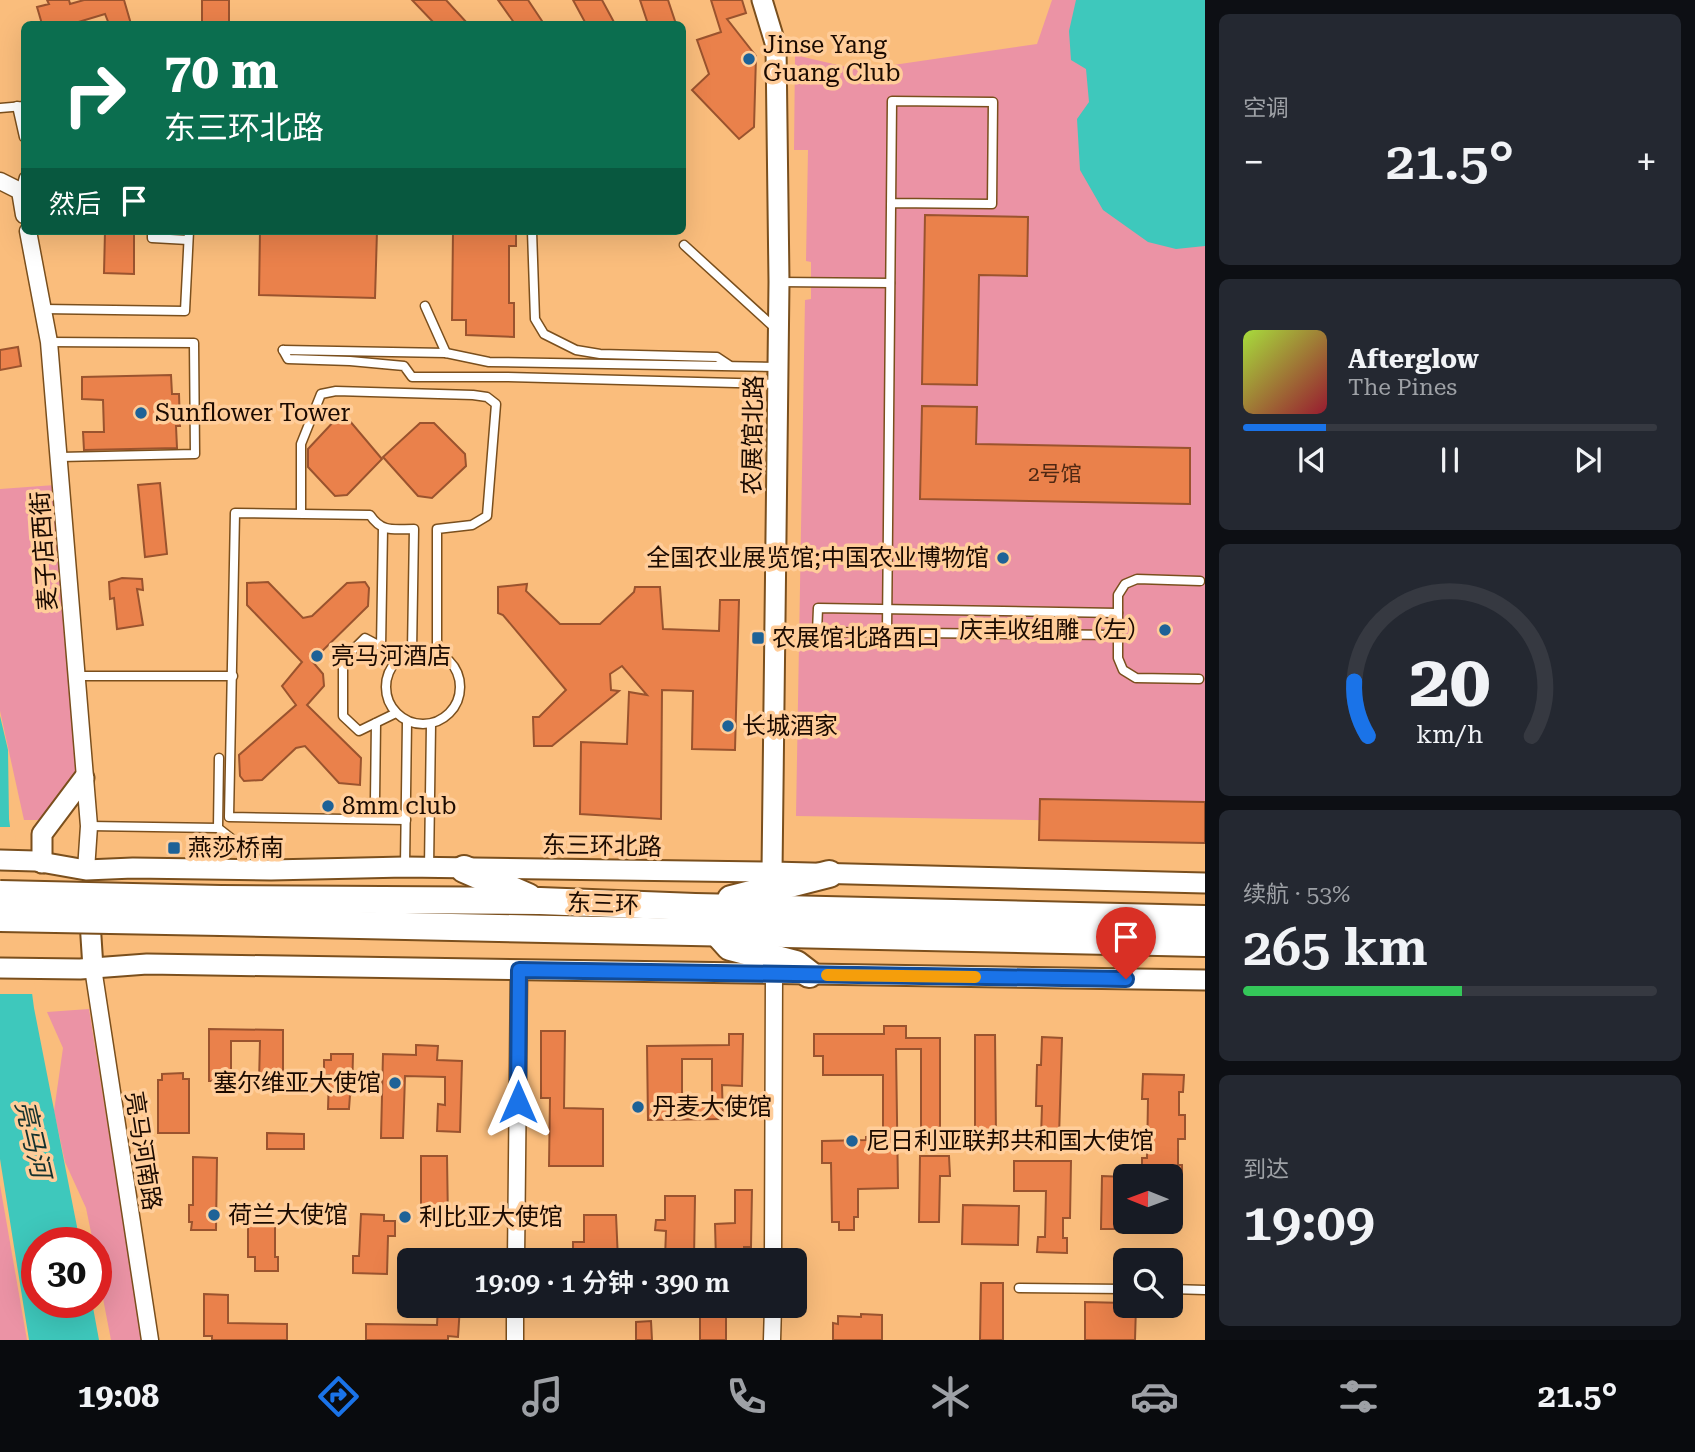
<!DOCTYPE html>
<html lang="zh">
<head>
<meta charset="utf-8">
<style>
  :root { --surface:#171b24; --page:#242831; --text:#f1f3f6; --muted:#9ea1a6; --line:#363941; --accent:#1a73e8 }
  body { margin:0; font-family:"Roboto Serif","Noto Sans SC",serif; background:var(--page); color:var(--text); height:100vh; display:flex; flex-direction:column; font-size:26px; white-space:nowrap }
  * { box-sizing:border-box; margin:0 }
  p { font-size:23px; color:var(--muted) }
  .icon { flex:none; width:38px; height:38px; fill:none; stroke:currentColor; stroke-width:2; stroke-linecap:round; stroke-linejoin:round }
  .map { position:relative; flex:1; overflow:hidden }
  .details { display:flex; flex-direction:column; gap:14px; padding:14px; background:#0d0f14; width:490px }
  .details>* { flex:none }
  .top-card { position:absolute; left:21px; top:21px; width:665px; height:214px; border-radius:10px; box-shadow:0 7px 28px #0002; background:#0b6e4f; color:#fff; overflow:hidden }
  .needle { width:46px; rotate:271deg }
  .tools { position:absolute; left:1113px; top:1164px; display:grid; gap:14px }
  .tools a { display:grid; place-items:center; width:70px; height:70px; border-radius:10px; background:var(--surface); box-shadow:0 7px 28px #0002; font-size:35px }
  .speed { position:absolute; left:21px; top:1227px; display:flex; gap:14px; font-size:35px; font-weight:700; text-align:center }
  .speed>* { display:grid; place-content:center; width:91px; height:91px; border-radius:50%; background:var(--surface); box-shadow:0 7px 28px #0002; line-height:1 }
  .speed .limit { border:10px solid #d22; background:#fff; color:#111 }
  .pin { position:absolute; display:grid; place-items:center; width:60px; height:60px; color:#fff; margin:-72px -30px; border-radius:50% 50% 50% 0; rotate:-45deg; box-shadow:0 0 7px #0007 }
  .pin .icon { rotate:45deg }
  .me { position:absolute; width:77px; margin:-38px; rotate:0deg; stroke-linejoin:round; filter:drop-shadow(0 0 5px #0008) }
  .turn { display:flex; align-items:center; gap:24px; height:147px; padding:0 28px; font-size:32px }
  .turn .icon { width:91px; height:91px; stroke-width:2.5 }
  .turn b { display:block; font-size:49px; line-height:60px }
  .then { display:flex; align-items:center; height:66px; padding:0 28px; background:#0003; gap:14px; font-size:26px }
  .big { font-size:52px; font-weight:600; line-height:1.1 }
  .details .tile { flex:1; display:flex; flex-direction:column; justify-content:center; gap:10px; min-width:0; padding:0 24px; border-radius:10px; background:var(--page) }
  .details .dial { align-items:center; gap:0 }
  .dial svg { height:182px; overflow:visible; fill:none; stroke:var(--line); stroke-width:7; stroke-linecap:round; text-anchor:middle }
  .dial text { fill:var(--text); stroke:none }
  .song { display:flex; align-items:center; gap:21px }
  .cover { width:84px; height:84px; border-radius:10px; background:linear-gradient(135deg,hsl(80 70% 55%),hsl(350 70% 35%)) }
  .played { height:7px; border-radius:4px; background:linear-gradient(90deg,var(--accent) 20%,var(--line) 20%) }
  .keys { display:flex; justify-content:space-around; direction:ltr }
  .heat { display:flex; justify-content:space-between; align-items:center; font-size:38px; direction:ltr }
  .charge { height:10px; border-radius:5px; background:linear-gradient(90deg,#34c759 53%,var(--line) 0) }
  .trip { position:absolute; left:397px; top:1248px; width:410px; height:70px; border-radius:10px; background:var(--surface); box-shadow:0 7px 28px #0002; font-weight:600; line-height:70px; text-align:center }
  .tab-bar { display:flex; height:112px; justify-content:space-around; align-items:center; background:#090b0e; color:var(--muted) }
  .tab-bar .icon { width:49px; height:49px }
  .tab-bar .on { color:var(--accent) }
  .tab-bar b { font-size:32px; color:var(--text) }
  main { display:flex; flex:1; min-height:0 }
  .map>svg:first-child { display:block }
  .green { fill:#eb93a5 }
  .water { fill:#3ec8bc }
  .pier { fill:#fabd7c }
  .building { fill:#ea814b; stroke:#9a532e; stroke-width:2; fill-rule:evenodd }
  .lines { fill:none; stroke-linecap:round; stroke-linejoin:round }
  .service-casing { stroke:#7a4f1d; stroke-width:11 }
  .minor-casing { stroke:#7a4f1d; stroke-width:19 }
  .tertiary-casing { stroke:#7a4f1d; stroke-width:23 }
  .trunk-casing { stroke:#7a4f1d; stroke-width:30 }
  .service { stroke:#fff; stroke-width:8 }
  .minor { stroke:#fff; stroke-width:16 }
  .tertiary { stroke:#fff; stroke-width:19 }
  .trunk { stroke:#fff; stroke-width:26 }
  .trunk-bridge-casing { stroke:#7a4f1d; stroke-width:30; stroke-linecap:butt }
  .trunk-bridge { stroke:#fff; stroke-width:26 }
  .route-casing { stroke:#114b97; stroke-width:18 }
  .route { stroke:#1a73e8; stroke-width:12 }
  .slow { stroke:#f59e0b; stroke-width:12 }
  .poi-dot { fill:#1e6297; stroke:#ffcd9a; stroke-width:2.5 }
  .labels { text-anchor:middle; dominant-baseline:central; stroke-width:7; stroke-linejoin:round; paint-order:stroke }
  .number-label { font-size:21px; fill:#4f2813 }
  .poi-label { font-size:24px; fill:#1b0a00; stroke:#ffcd9a; text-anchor:start }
  .street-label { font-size:24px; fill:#1b0a00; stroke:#ffcd9a }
  .water-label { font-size:26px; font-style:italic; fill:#15322f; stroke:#ffcd9a }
</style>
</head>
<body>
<main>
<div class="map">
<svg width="1205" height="1340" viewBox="0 0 1205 1340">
  <rect width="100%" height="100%" fill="#fabd7c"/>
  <!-- green -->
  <g class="green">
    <path d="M1052,0h153v823l-409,-7 9,-516 6,-1v-37l-5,-1 2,-111h-14l1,-95 64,15 178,-26z"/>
    <path d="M55,485l21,288 -34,47h-18l-24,-109v-222z"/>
    <path d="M89,1009l53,331h-31l-15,-78v-20h-3l-7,-34 -21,-46 -11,-51 9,-63 -16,-36z"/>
    <path d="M0,1185l27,155h-27z"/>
  </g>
  <!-- water -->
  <g class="water">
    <path d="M1076,0h129v246l-29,3 -28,-7 -45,-32 -23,-40 -3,-51 12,-17 -3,-33 -15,-9 -2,-29z"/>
    <path d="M0,716l8,34 1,69 25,189 46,234h-43v60h55l7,38h-70l-29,-181z"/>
  </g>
  <!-- pier -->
  <path class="pier" d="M0,827h14l22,167h-36z"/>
  <!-- building -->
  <g class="building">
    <path d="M47,0h22l1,4 14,-4h40l7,24h-22l-4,-10 -30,9v1h-33l-5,-17 12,-3z"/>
    <rect x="202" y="0" width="27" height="24"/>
    <path d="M412,0h34l22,24h-33z"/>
    <path d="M498,0h30l16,24h-29z"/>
    <path d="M573,0h29l13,24h-29z"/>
    <path d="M640,0h28l8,24h-28z"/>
    <path d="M711,0h31l4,13 -19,6 29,37 -2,71 -15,12 -47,-49 17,-16 -12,-34 24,-8z"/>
    <path d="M925,215l103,2 -1,59 -48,-1 -2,110 -55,-1z"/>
    <path d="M105,231h29v43l-30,-1z"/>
    <path d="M260,231h117l-2,67 -116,-3z"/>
    <path d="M453,231h63v15h-7v57h5v34l-48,-2v-15h-14z"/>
    <path d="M18,347l3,19 -21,4v-20z"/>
    <path d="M171,375l1,19h7l1,32h-4l1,22 -93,2 -1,-18h21l-1,-32 -21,-1v-22z"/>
    <path d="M922,406l55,1 -1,37 214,4v56l-270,-5z"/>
    <path d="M336,419l13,1 33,39 -35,36 -12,1 -27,-29v-18z"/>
    <path d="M420,423h14l31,31 1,12 -34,32 -14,-2 -35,-39z"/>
    <path d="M160,483l7,71 -22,3 -7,-72z"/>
    <path d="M122,578l20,1 1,11 -6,-1 6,36 -26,4 -3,-31 -4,1 -1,-17z"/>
    <path d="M268,582l35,36 9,-2 35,-33 18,-1 4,6 -1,18 -56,55 11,13 1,12 -17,19 54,53 -1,27 -21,-2 -34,-37 -9,2 -34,32 -18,1 -4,-5 -1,-21 57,-50 -14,-19 20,-24 -55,-57v-22z"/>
    <path d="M527,584l-1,7 34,33h40l34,-32 1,-5h25l3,42 56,2 1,-31h19l-4,150 -43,-1 1,-58 -31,-1 -1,129 -81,-5 1,-72 46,2 2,-52 18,3 -25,-29 -12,8 1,16 8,1 -67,55h-18l-1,-29h6l27,-27 -63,-75 -5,-2v-26z"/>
    <path d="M1040,799l165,3v41l-166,-3z"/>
    <path d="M884,1026h22v12h34v96h-19v-85h-25l2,139 -40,1v28h-4v13h-15v-8h-7l-1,-59h-9v-22l44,-1v-3l17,-1v-61h-60v-19h-9v-22h70z"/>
    <path d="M209,1029l74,1v52h-24l1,-41h-29v40h-22z"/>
    <path d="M541,1031h24l-1,77 39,1v57h-54l1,-68h-9z"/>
    <path d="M729,1034h14l-1,52 -20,-1 1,34 -75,1 -1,-74 82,-1zM682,1059h30v47h-30z"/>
    <path d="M975,1035h20l1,102h-21z"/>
    <path d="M1042,1037l20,1 -3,99h-18l1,-31h-6l1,-41h4z"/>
    <path d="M416,1045l22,1 -1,14 25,1 -2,71 -23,-1 1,-27 7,1v-28l-40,-1 -2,62h-22l2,-84 33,1z"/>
    <path d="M331,1054h22l-1,41h-2l-1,14h-21l1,-34h-5v-15h7z"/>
    <path d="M183,1073v6h6v54h-31v-53h4v-6z"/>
    <path d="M1143,1074l41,1 -1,17h-4v23h6v24h-7v26h4v18h-11v-7h-29v-18h5l1,-59h-6z"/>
    <path d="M267,1133l37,1v15h-37z"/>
    <path d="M421,1156h26l1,66 -19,1v-5h-8z"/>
    <path d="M920,1156h29l1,20h-10l-1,46h-20z"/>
    <path d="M193,1157l24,1 -1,72h-25l1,-8h-3v-17h4z"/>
    <path d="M1014,1161h57l-1,57h-7v20h4v15l-30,-1 1,-15h7l1,-46h-32z"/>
    <path d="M1102,1176l23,1v52h-24z"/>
    <path d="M735,1190h17l-1,57h-7v13h-28l-1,-36 20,-1z"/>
    <path d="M665,1196h30l-1,63 -29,-1 1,-27 -11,-1 1,-10h9z"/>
    <path d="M963,1205l56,1 -1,39 -56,-1z"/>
    <path d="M361,1214l23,1v6h11v15h-7l-1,38 -34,-1v-17h6z"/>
    <path d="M584,1215h32l2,45h-58v-11h13v-7h11z"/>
    <path d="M262,1220h13v37h3v14h-23v-14h-7v-31h13z"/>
    <path d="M981,1283h22v57h-23z"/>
    <path d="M204,1294l24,1v28l59,1v16h-75v-4h-8z"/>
    <path d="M1085,1302l40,1v3h11l-1,34h-50z"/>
    <path d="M438,1306h22l-2,31 -10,-1v4h-82v-16l71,1z"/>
    <rect x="700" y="1306" width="26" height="34"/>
    <path d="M861,1314l21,1v25h-49v-17l5,1v-8l23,1z"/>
    <path d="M651,1321l1,19h-16v-18z"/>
  </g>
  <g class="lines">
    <defs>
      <g id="service">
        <path d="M17,106l7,31"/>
        <path d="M0,108l24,-2"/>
        <path d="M20,191l4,-14"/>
        <path d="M152,231v7l36,2"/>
        <path d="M532,231l3,88 9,15 32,16 24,4 117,3 12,8"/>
        <path d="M684,245l92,84"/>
        <path d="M779,282l111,1"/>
        <path d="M425,306l21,47"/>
        <path d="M43,309l142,2 4,-80"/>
        <path d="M49,342l145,1 1,111 -135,3"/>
        <path d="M283,350l5,9 62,2 54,5 8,11h96l269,7"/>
        <path d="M283,350l163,3 43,9 289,5"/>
        <path d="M301,513v-69l20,-50 15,-3 137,4 14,2 9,7 -9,112 -15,9 -35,4v124"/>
        <path d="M887,631l5,-530 101,1 -1,102 -101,-1"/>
        <path d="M1118,635l-301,-3 1,-24 300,5"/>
        <path d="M381,647l2,-119"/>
        <circle cx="423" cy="687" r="37"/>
        <path d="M76,676h157"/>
        <path d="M1199,679l-63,-1 -13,-8 -5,-12v-63l7,-11 12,-5 63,2"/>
        <path d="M396,713l-37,18 -16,-15v-56l22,-22 36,19"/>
        <path d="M219,758l-1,70 47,37"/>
        <path d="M375,800l1,-77"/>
        <path d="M406,820l-177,-3 6,-304 135,2c12,18 24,14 44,14l-2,122"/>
        <path d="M89,826l129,2"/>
        <path d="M405,866l2,-144"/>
        <path d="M429,868l2,-144"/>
        <path d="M1019,1288l106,1"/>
        <path d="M1171,1289l34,1"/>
      </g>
      <g id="minor">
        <path d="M0,181l20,10 4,24"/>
        <path d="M28,231l21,111 40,484 -3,44"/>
        <path d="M93,968l57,372"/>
        <path d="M516,1260l3,-290"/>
        <path d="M773,1260l1,-286"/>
        <path d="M515,1340v-34"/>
        <path d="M772,1340l1,-34"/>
      </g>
      <g id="tertiary">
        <path d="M762,0l14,46 3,236 -7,590"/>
        <path d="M0,860l35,1 51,9 47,-2 138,2 134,-3 367,5 433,11"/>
        <path d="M42,863v-29l42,-56"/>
        <path d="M89,906l4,62"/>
        <path d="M0,968l80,1 67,-5 1058,16"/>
      </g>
      <g id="trunk">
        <path d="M464,869l64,28"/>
        <path d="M221,899l319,2 155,6 510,12"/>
        <path d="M731,899l98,-25"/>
        <path d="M221,922l984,21"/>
        <path d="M721,937l9,10 66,17 13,10"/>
      </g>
    </defs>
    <!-- service casing -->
    <use href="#service" class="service-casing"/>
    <!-- minor casing -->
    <use href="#minor" class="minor-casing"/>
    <!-- tertiary casing -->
    <use href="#tertiary" class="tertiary-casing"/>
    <!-- trunk casing -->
    <use href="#trunk" class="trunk-casing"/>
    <!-- service -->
    <use href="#service" class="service"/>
    <!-- minor -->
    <use href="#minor" class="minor"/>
    <!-- tertiary -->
    <use href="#tertiary" class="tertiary"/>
    <!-- trunk -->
    <use href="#trunk" class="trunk"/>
    <defs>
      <g id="trunk-bridge">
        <path d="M0,894l221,5"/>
        <path d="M0,918l221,4"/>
      </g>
    </defs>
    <!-- trunk-bridge casing -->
    <use href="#trunk-bridge" class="trunk-bridge-casing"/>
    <!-- trunk-bridge -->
    <use href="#trunk-bridge" class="trunk-bridge"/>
  </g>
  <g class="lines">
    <defs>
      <path id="route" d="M518,1102l1,-132 607,9"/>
    </defs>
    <!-- route casing -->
    <use href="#route" class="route-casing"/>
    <!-- route -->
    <use href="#route" class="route"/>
    <!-- slow -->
    <path class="slow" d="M827,975l148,2"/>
  </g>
  <!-- markers -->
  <g class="poi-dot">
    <circle cx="749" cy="59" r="7"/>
    <circle cx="141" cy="413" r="7"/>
    <circle cx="1003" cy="558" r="7"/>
    <circle cx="1165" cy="630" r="7"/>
    <rect x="751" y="631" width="14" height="14" rx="3.5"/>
    <circle cx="317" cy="656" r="7"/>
    <circle cx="728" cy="726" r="7"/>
    <circle cx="328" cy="806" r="7"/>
    <rect x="167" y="841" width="14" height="14" rx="3.5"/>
    <circle cx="395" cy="1083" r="7"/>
    <circle cx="638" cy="1107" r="7"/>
    <circle cx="852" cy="1141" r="7"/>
    <circle cx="214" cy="1215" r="7"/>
    <circle cx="405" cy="1217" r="7"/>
  </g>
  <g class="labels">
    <!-- number labels -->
    <g class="number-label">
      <text x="1055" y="474">2号馆</text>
    </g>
    <!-- poi labels -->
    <g class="poi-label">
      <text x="763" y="45">Jinse Yang<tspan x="763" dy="28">Guang Club</tspan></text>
      <text x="155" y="413">Sunflower Tower</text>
      <text x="989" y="558" text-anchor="end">全国农业展览馆;中国农业博物馆</text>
      <text x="1151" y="630" text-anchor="end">庆丰收组雕（左）</text>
      <text x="772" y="638">农展馆北路西口</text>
      <text x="331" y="656">亮马河酒店</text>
      <text x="742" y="726">长城酒家</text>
      <text x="342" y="806">8mm club</text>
      <text x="188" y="848">燕莎桥南</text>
      <text x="381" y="1083" text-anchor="end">塞尔维亚大使馆</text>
      <text x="652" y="1107">丹麦大使馆</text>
      <text x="866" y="1141">尼日利亚联邦共和国大使馆</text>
      <text x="228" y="1215">荷兰大使馆</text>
      <text x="419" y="1217">利比亚大使馆</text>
    </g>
    <!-- street labels -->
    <g class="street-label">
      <text transform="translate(753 435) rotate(-89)">农展馆北路</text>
      <text transform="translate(44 551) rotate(-94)">麦子店西街</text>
      <text transform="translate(602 846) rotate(1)">东三环北路</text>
      <text transform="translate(603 904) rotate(2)">东三环</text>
      <text transform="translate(143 1151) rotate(81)">亮马河南路</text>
    </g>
    <!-- water labels -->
    <g class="water-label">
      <text transform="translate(33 1139) rotate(77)">亮马河</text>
    </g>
  </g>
</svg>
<div class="tools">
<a><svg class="needle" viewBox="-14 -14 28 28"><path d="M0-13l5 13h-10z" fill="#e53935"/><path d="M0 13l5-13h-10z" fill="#9ea1a6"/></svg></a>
<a><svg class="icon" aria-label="search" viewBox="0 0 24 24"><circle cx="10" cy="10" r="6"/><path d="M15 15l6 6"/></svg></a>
</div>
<div class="speed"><div class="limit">30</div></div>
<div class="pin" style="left:1126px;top:979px;background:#d93025"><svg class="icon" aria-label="arrive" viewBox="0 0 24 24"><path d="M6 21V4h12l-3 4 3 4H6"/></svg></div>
<svg class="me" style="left:518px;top:1102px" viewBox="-20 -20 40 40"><path d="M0-17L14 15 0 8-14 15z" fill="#1a73e8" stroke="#fff" stroke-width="4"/></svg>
<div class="trip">19:09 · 1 分钟 · 390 m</div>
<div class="top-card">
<div class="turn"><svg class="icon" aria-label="right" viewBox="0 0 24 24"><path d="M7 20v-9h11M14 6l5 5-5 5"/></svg><div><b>70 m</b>东三环北路</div></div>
<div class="then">然后<svg class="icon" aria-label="arrive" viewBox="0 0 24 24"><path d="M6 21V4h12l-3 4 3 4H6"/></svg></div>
</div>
</div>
<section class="details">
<div class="tile"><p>空调</p>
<div class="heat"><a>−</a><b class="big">21.5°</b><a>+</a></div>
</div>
<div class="tile">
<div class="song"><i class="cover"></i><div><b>Afterglow</b><p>The Pines</p></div></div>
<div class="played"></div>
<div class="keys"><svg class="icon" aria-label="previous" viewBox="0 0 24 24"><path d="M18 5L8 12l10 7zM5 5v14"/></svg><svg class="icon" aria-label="pause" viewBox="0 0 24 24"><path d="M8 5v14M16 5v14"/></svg><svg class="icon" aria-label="next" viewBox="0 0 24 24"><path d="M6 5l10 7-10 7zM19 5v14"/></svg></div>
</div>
<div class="tile dial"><svg viewBox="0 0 100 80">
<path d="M14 69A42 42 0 1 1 86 69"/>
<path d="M14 69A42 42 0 0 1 8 45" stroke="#1a73e8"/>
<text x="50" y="56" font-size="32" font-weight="700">20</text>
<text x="50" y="72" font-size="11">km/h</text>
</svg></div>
<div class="tile"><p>续航 · 53%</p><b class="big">265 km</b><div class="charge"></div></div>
<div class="tile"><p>到达</p><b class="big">19:09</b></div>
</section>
</main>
<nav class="tab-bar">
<b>19:08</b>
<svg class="icon on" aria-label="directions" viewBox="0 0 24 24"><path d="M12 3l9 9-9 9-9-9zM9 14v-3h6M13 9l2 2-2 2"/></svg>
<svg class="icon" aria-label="music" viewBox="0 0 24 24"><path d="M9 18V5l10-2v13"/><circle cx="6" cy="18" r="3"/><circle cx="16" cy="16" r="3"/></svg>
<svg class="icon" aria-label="phone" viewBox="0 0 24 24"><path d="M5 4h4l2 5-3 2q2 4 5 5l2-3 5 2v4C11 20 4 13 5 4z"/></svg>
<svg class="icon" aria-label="climate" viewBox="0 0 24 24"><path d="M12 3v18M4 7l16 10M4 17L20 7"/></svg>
<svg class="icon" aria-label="car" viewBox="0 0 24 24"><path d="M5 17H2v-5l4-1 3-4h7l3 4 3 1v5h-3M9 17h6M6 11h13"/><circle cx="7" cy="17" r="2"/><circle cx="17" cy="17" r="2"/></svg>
<svg class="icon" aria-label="filters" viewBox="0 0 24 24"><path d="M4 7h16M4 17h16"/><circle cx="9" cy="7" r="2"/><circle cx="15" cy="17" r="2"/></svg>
<b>21.5°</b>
</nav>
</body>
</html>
